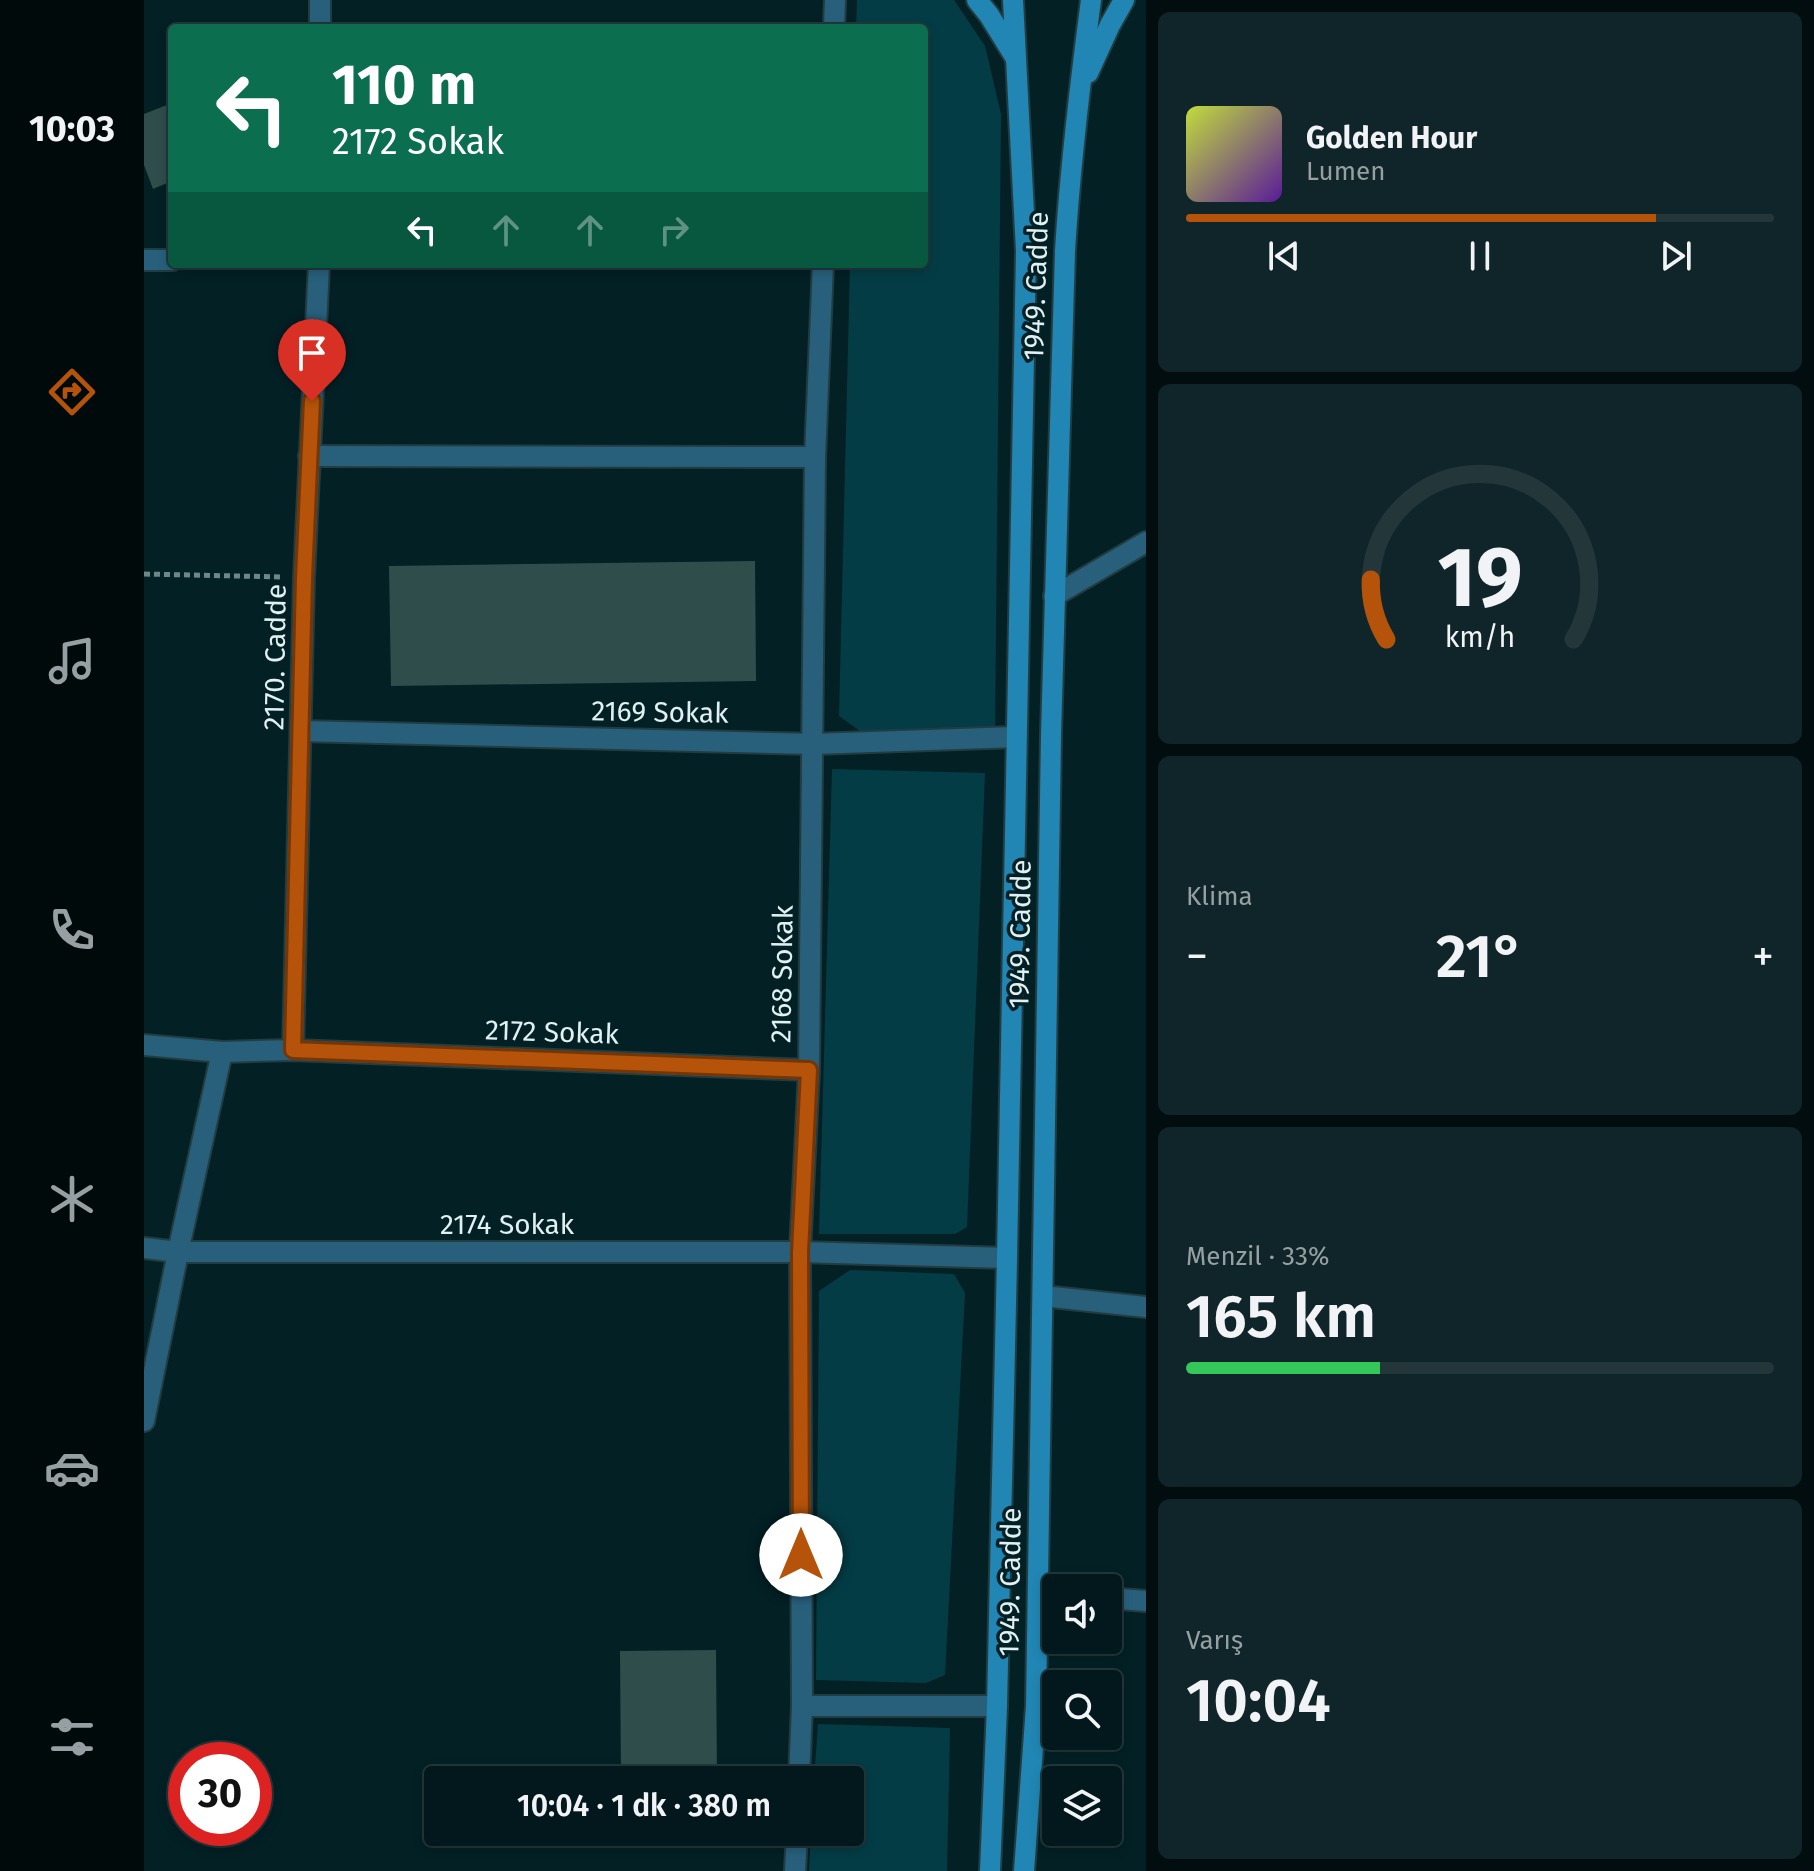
<!DOCTYPE html>
<html lang="tr">
<head>
<meta charset="utf-8">
<style>
  :root { --surface:#02181c; --page:#102529; --text:#f1f3f6; --muted:#96a0a3; --line:#23373b; --accent:#b45309 }
  body { margin:0; font-family:"Fira Sans",sans-serif; background:var(--page); color:var(--text); height:100vh; display:flex; flex-direction:column; font-size:30px; white-space:nowrap }
  * { box-sizing:border-box; margin:0 }
  p { font-size:26px; color:var(--muted) }
  .icon { flex:none; width:44px; height:44px; fill:none; stroke:currentColor; stroke-width:2; stroke-linecap:round; stroke-linejoin:round }
  .map { position:relative; flex:1; overflow:hidden }
  .side { display:flex; flex-direction:column; gap:12px; padding:12px; background:#010d0f; width:668px }
  .side>* { flex:none }
  .hud { position:absolute; left:24px; top:24px; width:760px; height:244px; border-radius:8px; box-shadow:0 4px 12px #0003,0 0 0 2px var(--line); background:#0b6e4f; color:#fff; overflow:hidden }
  .fabs { position:absolute; left:898px; top:1574px; display:grid; gap:16px }
  .fabs a { display:grid; place-items:center; width:80px; height:80px; border-radius:8px; background:var(--surface); box-shadow:0 4px 12px #0003,0 0 0 2px var(--line); font-size:40px }
  .speed { position:absolute; left:24px; top:1742px; display:flex; gap:16px; font-size:40px; font-weight:700; text-align:center }
  .speed>* { display:grid; place-content:center; width:104px; height:104px; border-radius:50%; background:var(--surface); box-shadow:0 4px 12px #0003,0 0 0 2px var(--line); line-height:1 }
  .speed .limit { border:12px solid #d22; background:#fff; color:#111 }
  .pin { position:absolute; display:grid; place-items:center; width:68px; height:68px; color:#fff; margin:-82px -34px; border-radius:50% 50% 50% 0; rotate:-45deg; box-shadow:0 0 8px #0007 }
  .pin .icon { rotate:45deg }
  .me { position:absolute; width:88px; margin:-44px; rotate:0deg; stroke-linejoin:round; filter:drop-shadow(0 0 6px #0008) }
  .turn { display:flex; align-items:center; gap:28px; height:168px; padding:0 32px; font-size:36px }
  .turn .icon { width:104px; height:104px; stroke-width:2.5 }
  .turn b { display:block; font-size:56px; line-height:68px }
  .lanes { display:flex; align-items:center; height:76px; padding:0 32px; background:#0003; justify-content:center; gap:40px; direction:ltr }
  .lanes .off { opacity:.35 }
  .big { font-size:60px; font-weight:600; line-height:1.1 }
  .side .card { flex:1; display:flex; flex-direction:column; justify-content:center; gap:12px; min-width:0; padding:0 28px; border-radius:12px; background:var(--page) }
  .side .dial { align-items:center; gap:0 }
  .dial svg { height:208px; overflow:visible; fill:none; stroke:var(--line); stroke-width:7; stroke-linecap:round; text-anchor:middle }
  .dial text { fill:var(--text); stroke:none }
  .song { display:flex; align-items:center; gap:24px }
  .cover { width:96px; height:96px; border-radius:12px; background:linear-gradient(135deg,hsl(70 70% 55%),hsl(270 70% 35%)) }
  .played { height:8px; border-radius:4px; background:linear-gradient(90deg,var(--accent) 80%,var(--line) 80%) }
  .keys { display:flex; justify-content:space-around; direction:ltr }
  .heat { display:flex; justify-content:space-between; align-items:center; font-size:44px; direction:ltr }
  .charge { height:12px; border-radius:6px; background:linear-gradient(90deg,#34c759 33%,var(--line) 0) }
  .trip { position:absolute; left:280px; top:1766px; width:440px; height:80px; border-radius:8px; background:var(--surface); box-shadow:0 4px 12px #0003,0 0 0 2px var(--line); font-weight:600; line-height:80px; text-align:center }
  main { display:flex; flex:1; min-height:0 }
  .dock { display:flex; flex-direction:column; width:144px; justify-content:space-around; align-items:center; background:#010a0b; color:var(--muted) }
  .dock .icon { width:56px; height:56px }
  .dock .selected { color:var(--accent) }
  .dock b { font-size:36px; color:var(--text) }
  .map>svg:first-child { display:block }
  .green { fill:#043c45 }
  .building { fill:#2f4d4b }
  .lines { fill:none; stroke-linecap:round; stroke-linejoin:round }
  .street-casing { stroke:#223d42; stroke-width:24 }
  .secondary-casing { stroke:#223d42; stroke-width:24 }
  .path { stroke:#6f868a; stroke-width:5; stroke-dasharray:6 4; stroke-linecap:butt }
  .street { stroke:#28607c; stroke-width:20 }
  .secondary { stroke:#2186b4; stroke-width:20 }
  .route-casing { stroke:#753606; stroke-width:20 }
  .route { stroke:#b45309; stroke-width:14 }
  .labels { text-anchor:middle; dominant-baseline:central; stroke-width:7; stroke-linejoin:round; paint-order:stroke }
  .street-label { font-size:28px; fill:#e0f0f3; stroke:#032025 }
</style>
</head>
<body>
<main>
<nav class="dock">
<b>10:03</b>
<svg class="icon selected" aria-label="directions" viewBox="0 0 24 24"><path d="M12 3l9 9-9 9-9-9zM9 14v-3h6M13 9l2 2-2 2"/></svg>
<svg class="icon" aria-label="music" viewBox="0 0 24 24"><path d="M9 18V5l10-2v13"/><circle cx="6" cy="18" r="3"/><circle cx="16" cy="16" r="3"/></svg>
<svg class="icon" aria-label="phone" viewBox="0 0 24 24"><path d="M5 4h4l2 5-3 2q2 4 5 5l2-3 5 2v4C11 20 4 13 5 4z"/></svg>
<svg class="icon" aria-label="climate" viewBox="0 0 24 24"><path d="M12 3v18M4 7l16 10M4 17L20 7"/></svg>
<svg class="icon" aria-label="car" viewBox="0 0 24 24"><path d="M5 17H2v-5l4-1 3-4h7l3 4 3 1v5h-3M9 17h6M6 11h13"/><circle cx="7" cy="17" r="2"/><circle cx="17" cy="17" r="2"/></svg>
<svg class="icon" aria-label="filters" viewBox="0 0 24 24"><path d="M4 7h16M4 17h16"/><circle cx="9" cy="7" r="2"/><circle cx="15" cy="17" r="2"/></svg>
</nav>
<div class="map">
<svg width="1002" height="1871" viewBox="0 0 1002 1871">
  <rect width="100%" height="100%" fill="#032025"/>
  <!-- green -->
  <g class="green">
    <path d="M713,0h97l31,46 16,68 -6,620h-131l-25,-18 11,-452h74v-236h-68z"/>
    <path d="M688,769l153,4 -18,454 -12,7h-136z"/>
    <path d="M706,1270l104,4 11,19 -20,382 -19,8 -110,-3 3,-389z"/>
    <path d="M674,1724l132,4 -3,143h-138l2,-39h39v-52h-36z"/>
  </g>
  <!-- building -->
  <g class="building">
    <path d="M28,103v78l-19,8 -9,-24v-51z"/>
    <path d="M611,561l1,120 -365,5 -2,-120z"/>
    <path d="M572,1650l1,130h-96l-1,-129z"/>
  </g>
  <g class="lines">
    <defs>
      <g id="street">
        <path d="M176,28v-28"/>
        <path d="M690,28l1,-28"/>
        <path d="M0,260h28"/>
        <path d="M165,456l506,1"/>
        <path d="M910,596l92,-54"/>
        <path d="M157,731l512,13 203,-7"/>
        <path d="M0,1045l78,7 71,-2 516,20"/>
        <path d="M149,1050l11,-472 15,-314"/>
        <path d="M0,1248l34,4h622l207,6"/>
        <path d="M899,1296l103,11"/>
        <path d="M0,1421l34,-169 44,-200"/>
        <path d="M895,1591l17,2"/>
        <path d="M964,1598l38,3"/>
        <path d="M658,1706h195"/>
        <path d="M655,1780l3,-74 -2,-454 9,-182 6,-613 8,-193"/>
        <path d="M651,1871l2,-39"/>
      </g>
      <g id="secondary">
        <path d="M833,0l12,15 26,42"/>
        <path d="M944,73l22,-48 14,-25"/>
        <path d="M846,1871l7,-165 10,-448 19,-1007 -13,-251"/>
        <path d="M880,1871l12,-165 15,-971 14,-484c5,-84 15,-167 26,-251"/>
      </g>
    </defs>
    <!-- street casing -->
    <use href="#street" class="street-casing"/>
    <!-- secondary casing -->
    <use href="#secondary" class="secondary-casing"/>
    <!-- path -->
    <path class="path" d="M0,574l139,3"/>
    <!-- street -->
    <use href="#street" class="street"/>
    <!-- secondary -->
    <use href="#secondary" class="secondary"/>
  </g>
  <g class="lines">
    <defs>
      <path id="route" d="M168,401l-8,177 -11,472 516,20 -9,182 1,303"/>
    </defs>
    <!-- route casing -->
    <use href="#route" class="route-casing"/>
    <!-- route -->
    <use href="#route" class="route"/>
  </g>
  <g class="labels">
    <!-- street labels -->
    <g class="street-label">
      <text transform="translate(892 286) rotate(-88)">1949. Cadde</text>
      <text transform="translate(131 657) rotate(-89)">2170. Cadde</text>
      <text transform="translate(516 712) rotate(1)">2169 Sokak</text>
      <text transform="translate(876 934) rotate(-89)">1949. Cadde</text>
      <text transform="translate(638 974) rotate(-89)">2168 Sokak</text>
      <text transform="translate(408 1032) rotate(2)">2172 Sokak</text>
      <text x="363" y="1224">2174 Sokak</text>
      <text transform="translate(866 1582) rotate(-89)">1949. Cadde</text>
    </g>
  </g>
</svg>
<div class="fabs">
<a><svg class="icon" aria-label="sound" viewBox="0 0 24 24"><path d="M4 9h4l5-4v14l-5-4H4zM17 9q2 3 0 6"/></svg></a>
<a><svg class="icon" aria-label="search" viewBox="0 0 24 24"><circle cx="10" cy="10" r="6"/><path d="M15 15l6 6"/></svg></a>
<a><svg class="icon" aria-label="layers" viewBox="0 0 24 24"><path d="M12 4l9 5-9 5-9-5zM3 14l9 5 9-5"/></svg></a>
</div>
<div class="speed"><div class="limit">30</div></div>
<div class="pin" style="left:168px;top:401px;background:#d93025"><svg class="icon" aria-label="arrive" viewBox="0 0 24 24"><path d="M6 21V4h12l-3 4 3 4H6"/></svg></div>
<svg class="me" style="left:657px;top:1555px" viewBox="-20 -20 40 40"><circle r="19" fill="#fff"/><path d="M0-13L10 11 0 6-10 11z" fill="#b45309"/></svg>
<div class="trip">10:04 · 1 dk · 380 m</div>
<div class="hud">
<div class="turn"><svg class="icon" aria-label="left" viewBox="0 0 24 24"><path d="M17 20v-9H6M10 6l-5 5 5 5"/></svg><div><b>110 m</b>2172 Sokak</div></div>
<div class="lanes"><svg class="icon" aria-label="left" viewBox="0 0 24 24"><path d="M17 20v-9H6M10 6l-5 5 5 5"/></svg><svg class="icon off" aria-label="ahead" viewBox="0 0 24 24"><path d="M12 20V5M6 11l6-6 6 6"/></svg><svg class="icon off" aria-label="ahead" viewBox="0 0 24 24"><path d="M12 20V5M6 11l6-6 6 6"/></svg><svg class="icon off" aria-label="right" viewBox="0 0 24 24"><path d="M7 20v-9h11M14 6l5 5-5 5"/></svg></div>
</div>
</div>
<section class="side">
<div class="card">
<div class="song"><i class="cover"></i><div><b>Golden Hour</b><p>Lumen</p></div></div>
<div class="played"></div>
<div class="keys"><svg class="icon" aria-label="previous" viewBox="0 0 24 24"><path d="M18 5L8 12l10 7zM5 5v14"/></svg><svg class="icon" aria-label="pause" viewBox="0 0 24 24"><path d="M8 5v14M16 5v14"/></svg><svg class="icon" aria-label="next" viewBox="0 0 24 24"><path d="M6 5l10 7-10 7zM19 5v14"/></svg></div>
</div>
<div class="card dial"><svg viewBox="0 0 100 80">
<path d="M14 69A42 42 0 1 1 86 69"/>
<path d="M14 69A42 42 0 0 1 8 46" stroke="#b45309"/>
<text x="50" y="56" font-size="32" font-weight="700">19</text>
<text x="50" y="72" font-size="11">km/h</text>
</svg></div>
<div class="card"><p>Klima</p>
<div class="heat"><a>−</a><b class="big">21°</b><a>+</a></div>
</div>
<div class="card"><p>Menzil · 33%</p><b class="big">165 km</b><div class="charge"></div></div>
<div class="card"><p>Varış</p><b class="big">10:04</b></div>
</section>
</main>
</body>
</html>
